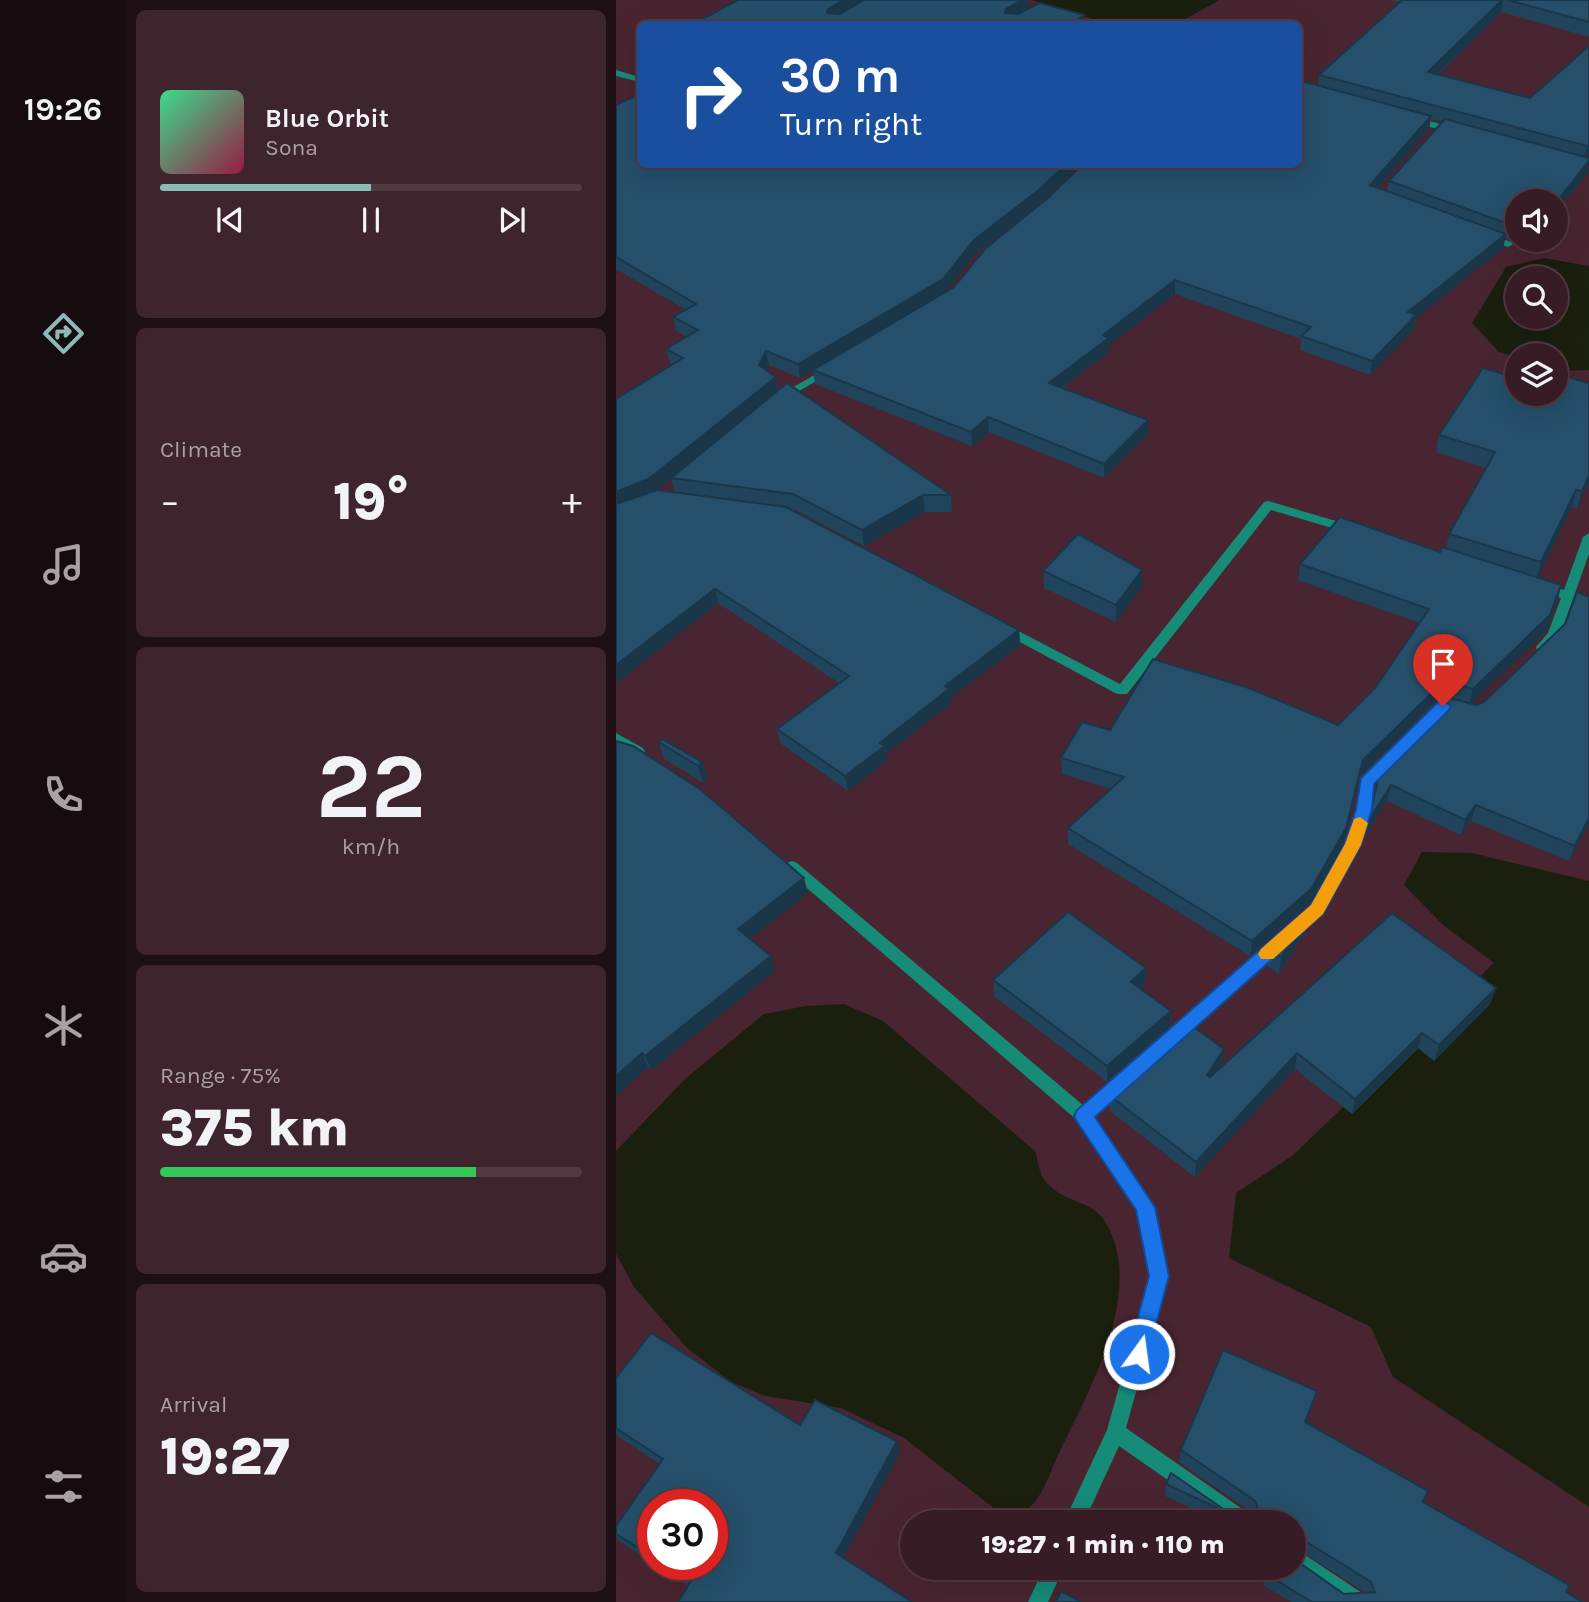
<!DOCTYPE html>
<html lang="en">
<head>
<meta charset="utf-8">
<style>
  :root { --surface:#371c25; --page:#3e252d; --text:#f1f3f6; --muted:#aaa1a7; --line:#513a42; --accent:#8bbbb9 }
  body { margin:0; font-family:Karla,sans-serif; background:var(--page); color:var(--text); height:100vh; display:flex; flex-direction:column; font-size:26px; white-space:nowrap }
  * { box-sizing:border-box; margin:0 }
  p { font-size:23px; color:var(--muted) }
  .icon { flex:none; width:38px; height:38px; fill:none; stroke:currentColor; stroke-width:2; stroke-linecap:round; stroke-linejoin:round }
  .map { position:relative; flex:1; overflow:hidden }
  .sheet { display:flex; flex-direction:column; gap:10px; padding:10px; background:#1e0f14; width:490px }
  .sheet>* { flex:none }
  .guide { position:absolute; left:21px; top:21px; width:665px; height:147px; border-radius:10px; box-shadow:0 7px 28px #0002,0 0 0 2px var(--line); background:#1a4fa0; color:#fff; overflow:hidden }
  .fabs { position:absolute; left:889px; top:189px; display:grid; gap:14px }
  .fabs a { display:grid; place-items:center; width:63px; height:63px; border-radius:50%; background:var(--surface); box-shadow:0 7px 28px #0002,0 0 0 2px var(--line); font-size:35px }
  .speed { position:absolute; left:21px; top:1489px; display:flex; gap:14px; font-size:35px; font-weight:700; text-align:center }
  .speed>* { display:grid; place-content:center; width:91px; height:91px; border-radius:50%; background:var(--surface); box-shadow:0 7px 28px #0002,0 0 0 2px var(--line); line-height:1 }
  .speed .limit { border:10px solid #d22; background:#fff; color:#111 }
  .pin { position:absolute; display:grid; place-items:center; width:60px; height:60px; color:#fff; margin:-72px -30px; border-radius:50% 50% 50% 0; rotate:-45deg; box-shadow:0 0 7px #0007 }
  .pin .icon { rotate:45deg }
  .me { position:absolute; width:77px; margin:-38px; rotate:14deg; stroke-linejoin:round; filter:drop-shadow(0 0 5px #0008) }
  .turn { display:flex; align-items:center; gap:24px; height:147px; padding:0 28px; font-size:32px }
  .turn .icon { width:91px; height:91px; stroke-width:2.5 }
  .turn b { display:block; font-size:49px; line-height:60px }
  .big { font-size:52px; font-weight:800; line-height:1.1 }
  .sheet .widget { flex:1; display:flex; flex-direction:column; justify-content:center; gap:10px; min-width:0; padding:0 24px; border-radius:10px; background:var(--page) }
  .sheet .dial { align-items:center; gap:0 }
  .dial b { font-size:91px; line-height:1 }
  .song { display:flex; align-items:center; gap:21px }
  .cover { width:84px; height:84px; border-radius:10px; background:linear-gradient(135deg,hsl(150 70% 55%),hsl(340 70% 35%)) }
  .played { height:7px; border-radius:4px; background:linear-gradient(90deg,var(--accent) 50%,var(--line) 50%) }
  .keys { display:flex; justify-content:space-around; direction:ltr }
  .heat { display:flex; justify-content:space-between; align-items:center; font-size:38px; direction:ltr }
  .charge { height:10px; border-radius:5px; background:linear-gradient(90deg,#34c759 75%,var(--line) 0) }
  .trip { position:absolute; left:284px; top:1510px; width:406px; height:70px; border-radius:35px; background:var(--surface); box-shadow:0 7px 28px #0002,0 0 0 2px var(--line); font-weight:800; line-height:70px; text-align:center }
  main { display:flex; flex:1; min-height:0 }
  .tabs { display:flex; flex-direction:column; width:126px; justify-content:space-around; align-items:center; background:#160b0f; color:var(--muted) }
  .tabs .icon { width:49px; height:49px }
  .tabs .selected { color:var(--accent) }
  .tabs b { font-size:32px; color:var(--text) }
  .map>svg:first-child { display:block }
  .water { fill:#1b1f0d; fill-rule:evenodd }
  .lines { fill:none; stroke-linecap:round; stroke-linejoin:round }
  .street { fill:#158b78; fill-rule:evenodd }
  .wall { fill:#20445b; fill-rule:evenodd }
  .shaded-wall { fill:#1a374a }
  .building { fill:#254f6a; stroke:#1a374a; stroke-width:2; fill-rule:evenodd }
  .route { fill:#1a73e8; stroke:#114b97; stroke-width:2 }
  .slow { fill:#f59e0b }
</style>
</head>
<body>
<main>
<nav class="tabs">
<b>19:26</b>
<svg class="icon selected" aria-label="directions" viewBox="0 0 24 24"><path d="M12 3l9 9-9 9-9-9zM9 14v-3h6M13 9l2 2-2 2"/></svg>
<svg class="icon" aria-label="music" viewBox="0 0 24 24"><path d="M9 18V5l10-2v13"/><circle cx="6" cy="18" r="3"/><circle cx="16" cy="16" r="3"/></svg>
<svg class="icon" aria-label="phone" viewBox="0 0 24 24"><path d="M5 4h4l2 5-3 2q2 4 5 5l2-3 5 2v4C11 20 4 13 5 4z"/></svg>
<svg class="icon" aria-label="climate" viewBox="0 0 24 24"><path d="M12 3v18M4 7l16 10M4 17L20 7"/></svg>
<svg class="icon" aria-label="car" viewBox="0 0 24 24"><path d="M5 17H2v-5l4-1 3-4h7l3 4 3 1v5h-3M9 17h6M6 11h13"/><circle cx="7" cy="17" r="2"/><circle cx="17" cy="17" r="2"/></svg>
<svg class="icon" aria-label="filters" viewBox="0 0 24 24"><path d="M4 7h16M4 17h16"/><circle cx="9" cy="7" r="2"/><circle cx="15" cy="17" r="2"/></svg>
</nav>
<section class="sheet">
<div class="widget">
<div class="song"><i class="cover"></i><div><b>Blue Orbit</b><p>Sona</p></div></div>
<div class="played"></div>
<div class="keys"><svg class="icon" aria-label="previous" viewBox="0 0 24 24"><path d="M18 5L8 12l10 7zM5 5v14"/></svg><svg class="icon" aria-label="pause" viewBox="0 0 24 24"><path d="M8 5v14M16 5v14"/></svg><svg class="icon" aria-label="next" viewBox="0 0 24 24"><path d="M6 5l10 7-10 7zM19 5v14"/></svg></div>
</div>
<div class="widget"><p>Climate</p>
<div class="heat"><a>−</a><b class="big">19°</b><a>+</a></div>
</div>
<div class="widget dial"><b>22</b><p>km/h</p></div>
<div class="widget"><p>Range · 75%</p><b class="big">375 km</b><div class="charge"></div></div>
<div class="widget"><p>Arrival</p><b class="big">19:27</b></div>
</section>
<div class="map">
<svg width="973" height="1602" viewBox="0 0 973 1602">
  <rect width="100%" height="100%" fill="#492531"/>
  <!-- water -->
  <g class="water">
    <path d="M416,0h188l-44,24h-68z"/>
    <path d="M928,258l45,8v104l-33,1v-16h-39v3l-18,-6 -27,-29 34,-56zM901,278h39v39h-39z"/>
    <path d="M806,852l50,1 117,28v626l-196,-130 -22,-50 -142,-69 7,-65 56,-37 202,-193 -51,-38 -39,-40z"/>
    <path d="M228,1004l39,17 152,130c3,8 4,23 10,30 28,31 56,11 71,66 17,67 -30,150 -58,208 -7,15 -15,41 -28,52 -9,8 -19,6 -30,6l-96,-75 -63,-30 -76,-12 -34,-14 -45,-35 -52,-60 -18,-33v-103l69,-72 79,-65 42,-8z"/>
  </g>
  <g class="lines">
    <!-- street -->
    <g class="street">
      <path d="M0,70l24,7v5l-24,-6z"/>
      <path d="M795,116l48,13 1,2 -4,3 -48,-13v-4z"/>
      <path d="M870,233l25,9 2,2 -5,3 -25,-9v-4z"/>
      <path d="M214,366l5,3 -1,2 -49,28 -4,1 -5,-3z"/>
      <path d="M652,501l85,25 2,3 -6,4 -78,-23 -144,184h-10l-118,-63 -2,-3 2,-3h8l113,59 144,-182z"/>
      <path d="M973,533v21l-29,81 -13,15h-10l-1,-3 12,-14 13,-35 -22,-7 -2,-3 6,-4 21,6 19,-53z"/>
      <path d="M0,733l27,15 2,4 -2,4h-10l-17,-11z"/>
      <path d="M776,752l7,5 -25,27 -3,25 -11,36 -38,68 -142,128 -6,2 -6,-2 -2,-5 2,-5 144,-126 34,-60 11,-36 3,-27 27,-29z"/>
      <path d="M176,861l5,2 287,243 48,-43 6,-2 6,2 2,5 -2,5 -50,44 57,84 17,75 -42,152 125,87 3,7h-26l-109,-76 -35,76h-20l43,-92 43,-154 -13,-66 -59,-89 -291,-250 -2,-4 2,-4z"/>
      <path d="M677,1547l72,48 3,7h-27l-49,-34z"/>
      <path d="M428,1568h20l-16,34h-20z"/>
    </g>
  </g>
  <!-- wall -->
  <g class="wall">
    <path d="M774,0h199v37l-88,-25 -63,63 92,23 59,-52v108l-3,4 1,15 -30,38 -1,1v-11h-39v39h5l-2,1h-7l-8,-3 -2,10 -87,70 -2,11 -44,46 -70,-25 1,-11 -126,-45 -66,51v7l-47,36 86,46 -44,44 -115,-46 -17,14 -157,-62 -2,-14 -13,8 -31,-13 -3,5 12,20 173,105 1,17h-27l-61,34 -68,-36h-6l229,120 1,15 -70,53 1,5 -65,51 1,6 -39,31 -68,-48 -3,-14 62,-46 -121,-80 -102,80v-284l57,-34 -3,-2 -4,-14 21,-12 -11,-6 -3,-14 13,-7 -68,-40 -2,2v-167l24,59h440l-40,39 -65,51 -31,39 374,-207 1,-11 81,-73zM815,119l11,3 -53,59 -2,10 -9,-3 51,-59zM55,478l4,15 -18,-3z"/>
    <path d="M867,368l106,115 -12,25 -5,-1 -35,71 24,7 -4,17 -11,30 -75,71 5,2 8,-3 81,-78 24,-27v226l-20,38 -98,-40 -10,14 -74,-34 -21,34 14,-65 69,-70 -5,-2 -8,3 -76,75 -16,68 -34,59 -60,53 -182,-112v-16l43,-39 -49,-15 -1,-16 49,-28 228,-5 37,-37 45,-65 -122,-43 2,-16 140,-12 6,-3 3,-15 37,-66 -50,-16 3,-17z"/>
    <path d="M427,571l99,16 -26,35 -72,-34z"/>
    <path d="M0,741l192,152 -58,45 25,33 -124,99 -3,-3 -32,29z"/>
    <path d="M43,742l43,20 5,17 -4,4 -39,-24z"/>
    <path d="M692,915l-2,16 -27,43 -12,-8 2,-16z"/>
    <path d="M530,968l-1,16 -5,5 31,22 -1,16 -63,55 -113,-86 -1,-16z"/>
    <path d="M880,988l-6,16 -56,57 -16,-13 -66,66 -57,-45 -100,108 -85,-66v-15l14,-14v-3l98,-15 -2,4z"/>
    <path d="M0,1378l184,47 100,28 -212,133 -33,-22h57l-59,-59v58l-33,-21 -4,-5v-11l44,-62 -44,-29z"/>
    <path d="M701,1391l-11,31 117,80 160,100h-292l-28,-17 3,-11 27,-52h-72l-56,-26 1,-12 63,29 22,-1 -72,-50 2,-12zM678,1547l72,46 -22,1 -50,-35z"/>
  </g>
  <!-- shaded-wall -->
  <g class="shaded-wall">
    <path d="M228,0h23l-38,24 -2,-11 1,-4z"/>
    <path d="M406,0h6v10l-22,14v-15z"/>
    <path d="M886,0h1l-2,12 -75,74 2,-14z"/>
    <path d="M468,15v9l-9,-3z"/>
    <path d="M815,116l-2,13 -61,70 2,-14z"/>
    <path d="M973,144v10l-6,7 4,-15z"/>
    <path d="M973,161l-2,12 -31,39v-11h-2z"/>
    <path d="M450,164h14l-40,39 -65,51 -31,39 -144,85 -2,-14 176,-124z"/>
    <path d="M890,234l-3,14 -87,70 -2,11 -44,46 2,-14 36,-49z"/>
    <path d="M559,280v14l-66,51v7l-60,45v-14l54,-48z"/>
    <path d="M150,351l3,14 -8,14 -2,-14z"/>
    <path d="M160,377l2,14 -124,102 -38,15v-16z"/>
    <path d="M372,417l1,15 -17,14 -1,-14z"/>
    <path d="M532,420v14l-44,44v-14z"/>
    <path d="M973,476v7l-12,25 5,-17z"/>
    <path d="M960,490l-4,17 -35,72 4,-17z"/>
    <path d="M307,495l2,17 -61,34 -2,-16z"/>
    <path d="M526,570v17l-26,35v-17z"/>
    <path d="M945,585l-4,17 -11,30 -77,73 4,-16z"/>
    <path d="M99,589l3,14 -102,80v-18z"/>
    <path d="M403,630l1,15 -70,53 1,5 -65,51 1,6 -39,31 -3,-15 35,-33 65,-57z"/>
    <path d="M831,682l-3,16 -8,3 -76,75 -16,68 -34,59 -60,53 2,-15 111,-181 77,-75z"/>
    <path d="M86,762l5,17 -4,4 -5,-17z"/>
    <path d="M775,785l-4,16 -21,34 3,-15z"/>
    <path d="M860,805l-5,16 -10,14 4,-15z"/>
    <path d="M973,818v5l-20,38 6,-15z"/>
    <path d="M188,878l4,15 -65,51 -5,-15z"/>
    <path d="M692,915l-2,16 -27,43 2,-17z"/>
    <path d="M155,956l4,15 -124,99 -6,-14z"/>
    <path d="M530,968l-1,16 -14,14v-16z"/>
    <path d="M880,988l-6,16 -56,57 5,-16z"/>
    <path d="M555,1011l-1,16 -63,55v-16z"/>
    <path d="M806,1033l-4,15 -66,66 3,-15z"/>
    <path d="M608,1049l-2,15 -16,26 1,-15z"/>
    <path d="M26,1053l6,14 -32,29v-20z"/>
    <path d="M681,1053l-2,16 -100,108 1,-15z"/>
    <path d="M701,1391l-4,13 -11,30 3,-12z"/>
    <path d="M281,1441l3,12 -60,111 -4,-11z"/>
  </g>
  <!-- building -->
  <g class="building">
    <path d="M122,0h106l-16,9 -1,4 13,1 24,-14h158l-16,9 -1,4 13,1 22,-11 44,12 -9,6 14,3h-396z"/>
    <path d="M786,0h100l-74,72 102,26 59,-52v98l-2,2 -268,-71z"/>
    <path d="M892,0h81v22z"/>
    <path d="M682,80l133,36 -61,69 136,49 -98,78 8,3 -44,46 -71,-25 10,-9 -136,-47 -72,55 6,3 -60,45 99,37 -44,44 -116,-47 -17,15 -158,-62 141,-83 32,-39 63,-51 34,-33h215z"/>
    <path d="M24,85v79h426l-26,25 -66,51 -31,39 -145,85 -32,-13 -7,14 17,12 -126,101 -34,14v-93l67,-41 -17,-9 32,-19 -25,-13 23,-13 -80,-47v-152l22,-10 1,-9z"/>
    <path d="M829,119l144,39v3l-28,35 -7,5h-37v26l-128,-46z"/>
    <path d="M867,368l34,10v16h39v-20l33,9v93l-7,15 -6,-1 -35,72 -92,-28 46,-82 -56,-17z"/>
    <path d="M171,383l164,112h-28l-61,35 -69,-36 -122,-16z"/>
    <path d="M41,490l129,17 233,123 -74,56 4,3 -69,54 5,3 -40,30 -68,-47 72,-53 -134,-87 -99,76v-161z"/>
    <path d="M724,517l100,35 2,-5 119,38 -11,30 -77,74 -26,-7 -7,3 -77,75 -17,68 -34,60 -60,53 -184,-113 56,-51 -63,-19 21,-36 28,8 43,-71 96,29 89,37 37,-37 54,-79 -129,-45z"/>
    <path d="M462,534l64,36 -26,35 -73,-34z"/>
    <path d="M961,592l12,5v221l-14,28 -99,-41 -11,15 -74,-35 -22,35 11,-50 70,-72 26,7 8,-3 81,-78z"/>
    <path d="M46,739l40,23 -4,4 -39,-24z"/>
    <path d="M0,741l17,5 67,43 104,89 -66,51 33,27 -126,100 -3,-3 -26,23z"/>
    <path d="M452,912l78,56 -15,14 40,29 -64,55 -114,-86z"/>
    <path d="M776,913l104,75 -57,57 -17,-12 -67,66 -58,-46 -101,109 -86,-66 16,-16 -2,-1 63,-57 37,27 -17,26 3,2z"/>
    <path d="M692,915l-27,42 -12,-7z"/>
    <path d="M35,1333l149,92 15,-25 82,41 -61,112 76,49h-234l13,-21 -27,-17h48v-59h-59v52l-37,-23v-8l47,-67 -47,-31v-50z"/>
    <path d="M607,1350l94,41 -12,31 123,69 -5,11 146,83 -3,7 17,10h-271l-46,-28 3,-6h24v-46h-46l-81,-38 5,-11 58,40 30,-2 -4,-10 -74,-51zM678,1534l77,48 4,10 -31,2 -50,-35z"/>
    <path d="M445,1591l20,11h-25z"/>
  </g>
  <!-- route -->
  <path class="route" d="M827,701l8,5 -2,4 -75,74 -2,25 -11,36 -38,69 -228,203 60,90 14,69 -23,86 -7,3 -8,-3 -3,-8 21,-78 -13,-66 -59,-88 -3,-6 3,-6 234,-205 34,-61 11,-35 5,-31 77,-76z"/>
  <!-- slow -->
  <path class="slow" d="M744,817l8,6 -7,22 -38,69 -50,45h-12l-3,-5 3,-5 50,-44 34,-61 9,-25z"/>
</svg>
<div class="fabs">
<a><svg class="icon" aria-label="sound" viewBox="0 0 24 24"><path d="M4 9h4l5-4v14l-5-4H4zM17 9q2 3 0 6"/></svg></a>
<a><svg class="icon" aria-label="search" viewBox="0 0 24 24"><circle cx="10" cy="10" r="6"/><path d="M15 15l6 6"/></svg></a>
<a><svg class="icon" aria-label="layers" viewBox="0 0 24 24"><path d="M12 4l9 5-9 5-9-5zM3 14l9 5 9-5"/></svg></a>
</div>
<div class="speed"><div class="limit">30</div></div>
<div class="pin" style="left:827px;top:706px;background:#d93025"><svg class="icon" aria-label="arrive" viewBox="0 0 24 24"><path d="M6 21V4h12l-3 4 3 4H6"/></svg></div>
<svg class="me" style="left:523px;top:1354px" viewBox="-20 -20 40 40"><circle r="17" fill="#1a73e8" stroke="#fff" stroke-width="3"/><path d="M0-11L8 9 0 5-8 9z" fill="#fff"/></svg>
<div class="trip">19:27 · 1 min · 110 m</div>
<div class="guide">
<div class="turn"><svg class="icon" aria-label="right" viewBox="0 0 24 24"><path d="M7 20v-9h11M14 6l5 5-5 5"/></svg><div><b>30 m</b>Turn right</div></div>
</div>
</div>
</main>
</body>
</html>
